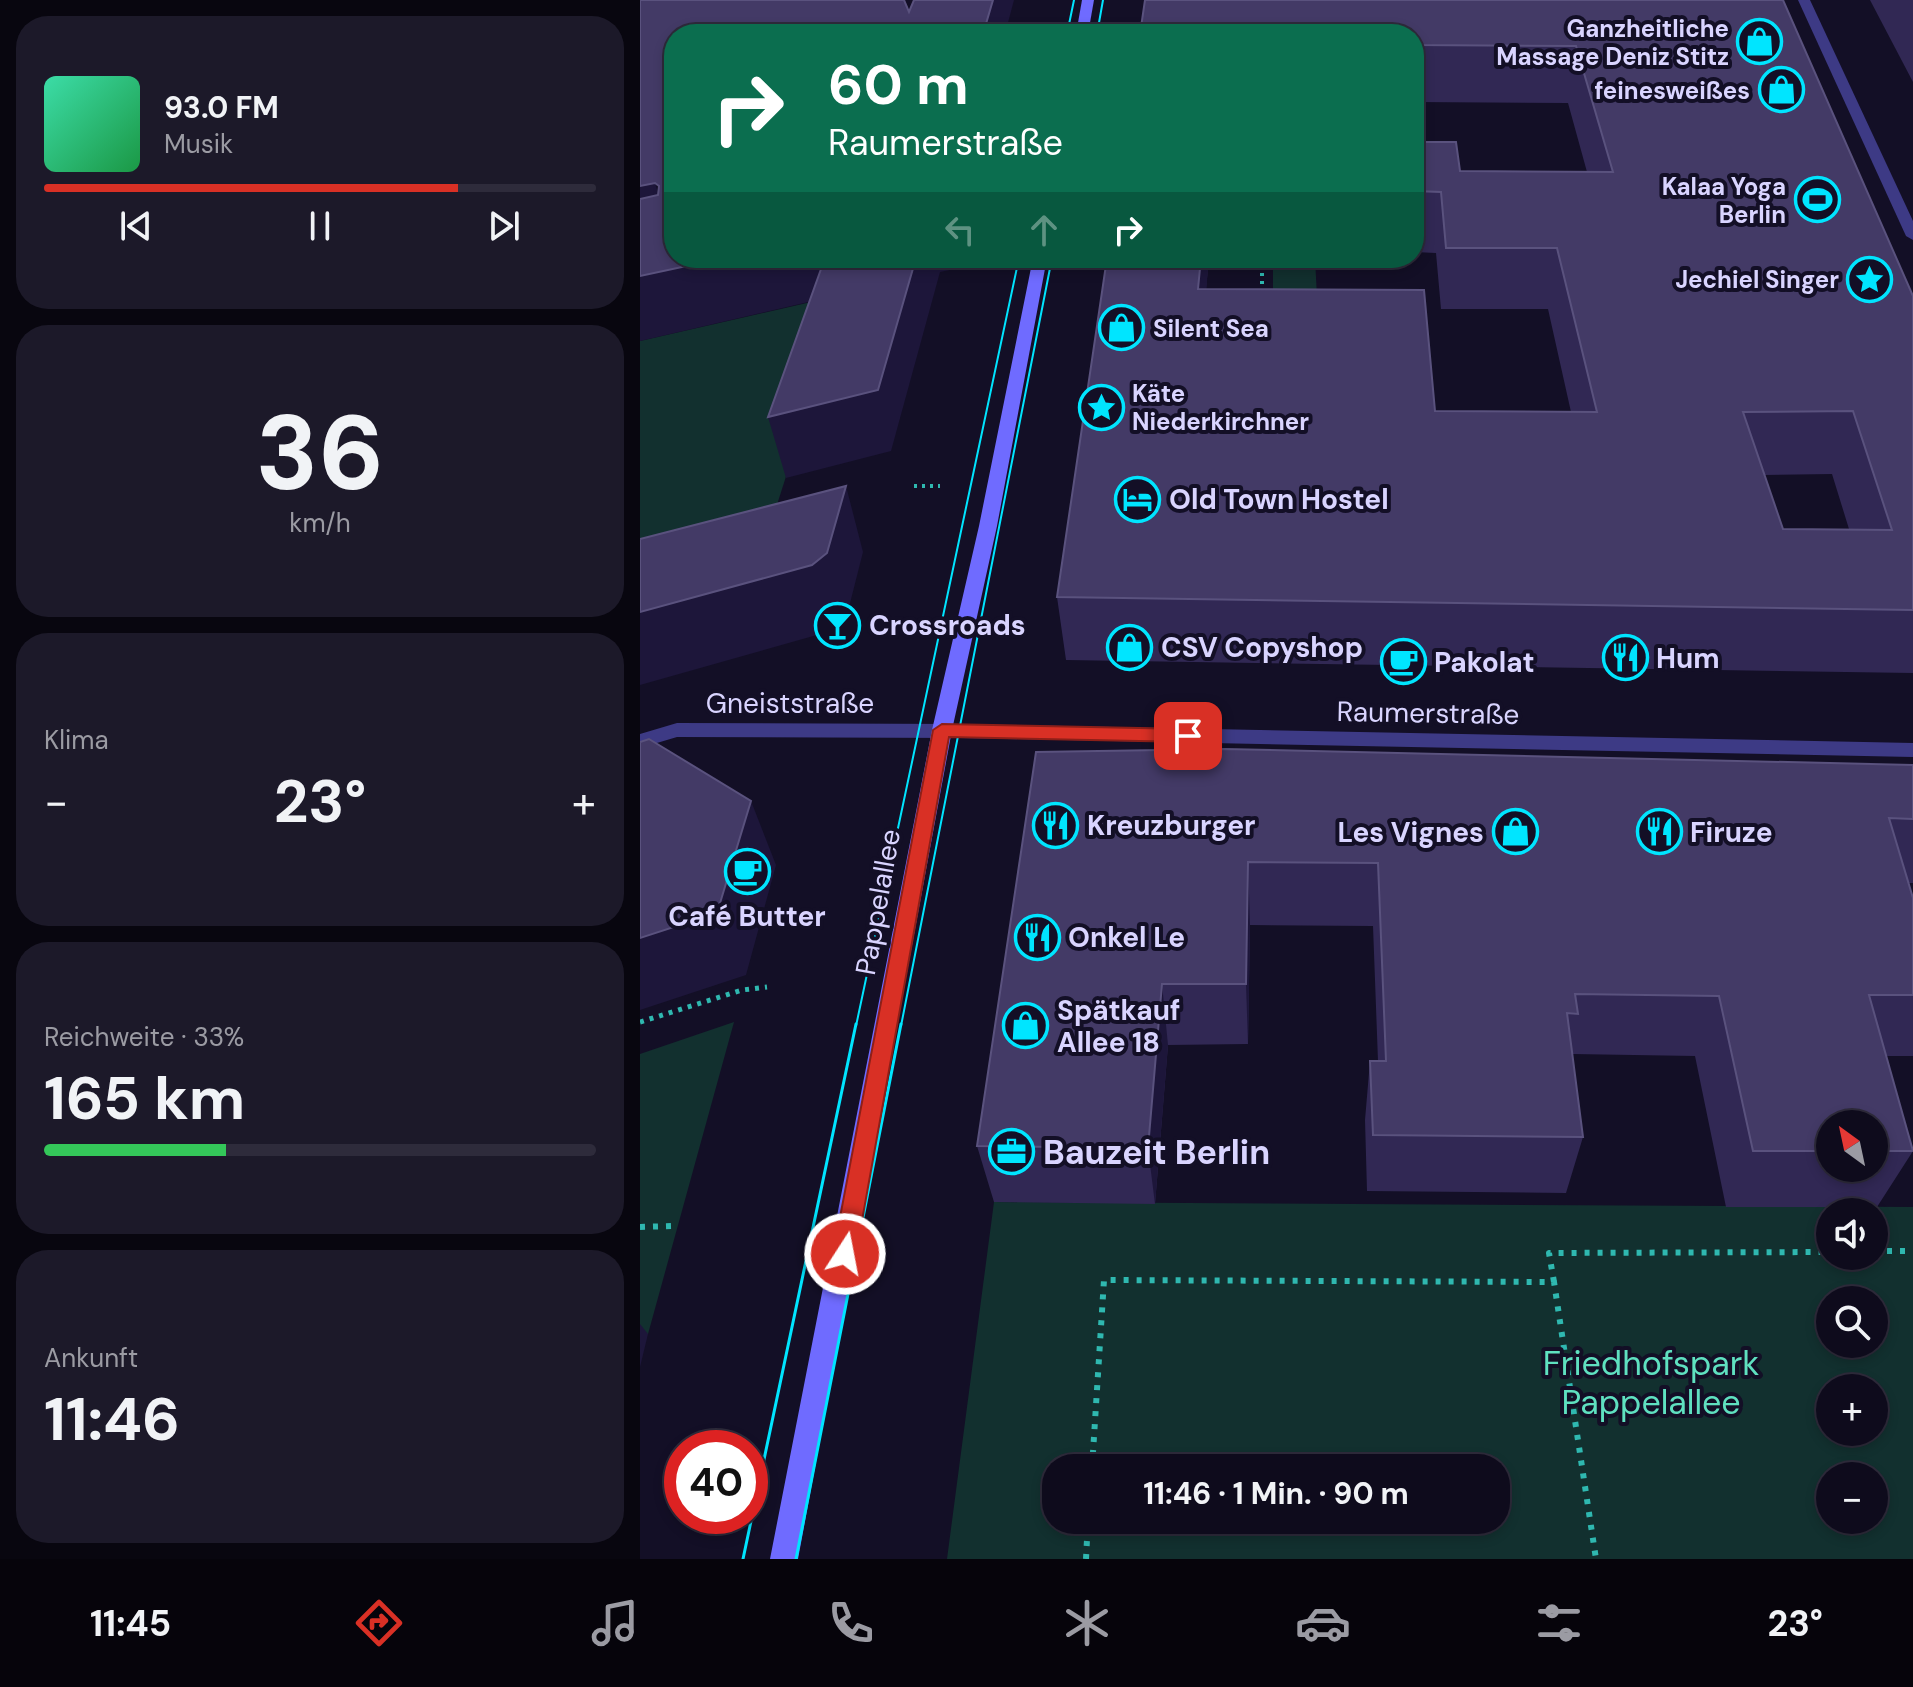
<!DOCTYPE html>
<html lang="de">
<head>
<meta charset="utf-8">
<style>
  :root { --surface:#0e0b1c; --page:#1c1929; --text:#f1f3f6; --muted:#9b9ba3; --line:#2e2b3b; --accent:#d93025 }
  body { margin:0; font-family:"DM Sans",sans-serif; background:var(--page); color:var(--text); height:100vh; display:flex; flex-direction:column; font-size:30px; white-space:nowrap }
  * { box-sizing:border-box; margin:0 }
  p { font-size:26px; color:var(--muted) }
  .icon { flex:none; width:44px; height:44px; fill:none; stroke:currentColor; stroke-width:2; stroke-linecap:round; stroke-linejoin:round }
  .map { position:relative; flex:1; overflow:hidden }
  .side { display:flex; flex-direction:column; gap:16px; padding:16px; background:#08060f; width:640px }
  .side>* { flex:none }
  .top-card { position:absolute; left:24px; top:24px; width:760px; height:244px; border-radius:32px; box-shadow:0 4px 12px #0003,0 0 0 2px var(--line); background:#0b6e4f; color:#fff; overflow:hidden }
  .needle { width:52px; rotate:327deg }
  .buttons { position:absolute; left:1176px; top:1110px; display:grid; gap:16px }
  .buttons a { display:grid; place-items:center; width:72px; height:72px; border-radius:50%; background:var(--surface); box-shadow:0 4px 12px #0003,0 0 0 2px var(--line); font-size:40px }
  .speed { position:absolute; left:24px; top:1430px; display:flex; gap:16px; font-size:40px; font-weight:700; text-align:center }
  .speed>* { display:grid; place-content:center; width:104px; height:104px; border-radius:50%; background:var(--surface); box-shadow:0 4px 12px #0003,0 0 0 2px var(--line); line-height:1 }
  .speed .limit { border:12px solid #d22; background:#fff; color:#111 }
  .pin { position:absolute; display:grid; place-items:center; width:68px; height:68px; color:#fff; margin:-34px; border-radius:16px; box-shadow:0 4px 12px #0006 }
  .me { position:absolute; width:88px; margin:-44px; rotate:11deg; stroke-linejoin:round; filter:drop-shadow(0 0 6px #0008) }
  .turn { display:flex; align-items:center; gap:28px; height:168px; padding:0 32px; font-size:36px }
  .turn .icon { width:104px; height:104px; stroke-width:2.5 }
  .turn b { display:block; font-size:56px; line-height:68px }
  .lanes { display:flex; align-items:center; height:76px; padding:0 32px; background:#0003; justify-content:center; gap:40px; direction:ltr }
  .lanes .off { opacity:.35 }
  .big { font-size:60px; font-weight:700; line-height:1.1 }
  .side .card { flex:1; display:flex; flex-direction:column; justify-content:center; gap:12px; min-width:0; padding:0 28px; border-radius:32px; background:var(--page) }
  .side .dial { align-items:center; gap:0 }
  .dial b { font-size:104px; line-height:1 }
  .song { display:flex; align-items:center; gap:24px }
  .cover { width:96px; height:96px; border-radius:12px; background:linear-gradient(135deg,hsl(160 70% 55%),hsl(140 70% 35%)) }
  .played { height:8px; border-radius:4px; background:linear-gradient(90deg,var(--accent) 75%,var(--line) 75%) }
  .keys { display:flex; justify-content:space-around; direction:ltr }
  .heat { display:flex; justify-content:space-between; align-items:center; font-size:44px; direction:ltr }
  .charge { height:12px; border-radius:6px; background:linear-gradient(90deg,#34c759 33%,var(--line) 0) }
  .trip { position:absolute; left:402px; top:1454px; width:468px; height:80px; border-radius:32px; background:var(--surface); box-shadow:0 4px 12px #0003,0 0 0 2px var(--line); font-weight:700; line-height:80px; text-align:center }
  .tab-bar { display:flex; height:128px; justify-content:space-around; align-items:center; background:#06040b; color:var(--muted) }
  .tab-bar .icon { width:56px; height:56px }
  .tab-bar .selected { color:var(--accent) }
  .tab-bar b { font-size:36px; color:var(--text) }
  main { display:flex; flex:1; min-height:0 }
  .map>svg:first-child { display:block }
  .green { fill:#12302f; fill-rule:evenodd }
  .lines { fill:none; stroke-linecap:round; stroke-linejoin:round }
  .path-far3 { stroke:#2fb8b0; stroke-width:3; stroke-dasharray:3 4; stroke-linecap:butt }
  .path-far2 { stroke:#2fb8b0; stroke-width:4; stroke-dasharray:3 5; stroke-linecap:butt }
  .path-far1 { stroke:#2fb8b0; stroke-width:5; stroke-dasharray:4 6; stroke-linecap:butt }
  .path { stroke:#2fb8b0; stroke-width:6; stroke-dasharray:5 8; stroke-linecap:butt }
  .street { fill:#3d3a85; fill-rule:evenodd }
  .secondary { fill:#6f6bff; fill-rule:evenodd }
  .tram-far1 { stroke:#00e5ff; stroke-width:2 }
  .tram { stroke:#00e5ff; stroke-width:3 }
  .wall { fill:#312854; fill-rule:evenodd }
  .shaded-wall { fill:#1d163a }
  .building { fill:#433a66; stroke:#5a527e; stroke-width:2; fill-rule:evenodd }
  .route { fill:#d93025; stroke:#8d1f18; stroke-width:2 }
  .labels { text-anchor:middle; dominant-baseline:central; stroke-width:8; stroke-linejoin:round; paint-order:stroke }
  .far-poi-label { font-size:24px; font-weight:bold; fill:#d9d4ff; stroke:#130f26; text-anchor:end }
  .poi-label { font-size:28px; font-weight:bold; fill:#d9d4ff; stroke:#130f26; text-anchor:start }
  .street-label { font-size:28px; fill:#d9d4ff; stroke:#130f26 }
  .near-poi-label { font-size:34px; font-weight:bold; fill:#d9d4ff; stroke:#130f26; text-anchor:start }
  .near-park-label { font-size:34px; fill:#5fe0c0; stroke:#130f26 }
</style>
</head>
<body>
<main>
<section class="side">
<div class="card">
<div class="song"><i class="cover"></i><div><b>93.0 FM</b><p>Musik</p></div></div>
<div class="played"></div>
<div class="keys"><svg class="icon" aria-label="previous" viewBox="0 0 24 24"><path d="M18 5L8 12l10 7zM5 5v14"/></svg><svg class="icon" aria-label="pause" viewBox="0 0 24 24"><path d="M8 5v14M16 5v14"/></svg><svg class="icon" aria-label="next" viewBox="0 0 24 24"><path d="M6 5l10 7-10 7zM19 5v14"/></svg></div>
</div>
<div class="card dial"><b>36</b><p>km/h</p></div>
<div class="card"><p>Klima</p>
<div class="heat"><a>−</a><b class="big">23°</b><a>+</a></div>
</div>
<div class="card"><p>Reichweite · 33%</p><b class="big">165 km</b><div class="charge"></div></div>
<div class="card"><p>Ankunft</p><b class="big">11:46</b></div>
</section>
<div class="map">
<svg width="1273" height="1559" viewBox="0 0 1273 1559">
  <rect width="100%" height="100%" fill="#130f26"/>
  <!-- green -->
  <g class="green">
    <path d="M633,258h42l2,39h-44z"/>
    <path d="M180,300l8,45 -61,191 -127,77v-272z"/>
    <path d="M94,1022l-86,312 -8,3v-283z"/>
    <path d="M354,1202l919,5v352h-966zM1190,1212h44v44h-44zM1190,1300h44v44h-44zM1190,1388h44v44h-44zM416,1468h440v52h-440zM1190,1476h44v44h-44z"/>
  </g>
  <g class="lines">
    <!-- path-far3 -->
    <path class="path-far3" d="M622,258v9"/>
    <!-- path-far2 -->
    <g class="path-far2">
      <path d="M622,265v28"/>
      <path d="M274,486h26"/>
    </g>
    <!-- path-far1 -->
    <path class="path-far1" d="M0,1022l102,-32 25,-3"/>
    <!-- path -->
    <g class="path">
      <path d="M0,1227l33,-1"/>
      <path d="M1234,1251h39"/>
      <path d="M914,1282l-5,-29 281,-1"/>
      <path d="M452,1468l12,-188 450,2 42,277"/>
      <path d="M446,1559l2,-39"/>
    </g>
    <!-- street -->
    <g class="street">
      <path d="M1158,0h12l103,221v19l-7,-4z"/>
      <path d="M37,723l283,1 953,19v14l-953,-19 -283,-1 -37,11v-14z"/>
    </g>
    <!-- secondary -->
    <g class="secondary">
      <path d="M442,0h12l-6,34h-12z"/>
      <path d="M393,258h14l-50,268 -45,204 -154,829h-28l162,-829 47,-204z"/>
    </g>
    <!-- tram-far1 -->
    <g class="tram-far1">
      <path d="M427,34l7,-34"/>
      <path d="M457,34l6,-34"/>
      <path d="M216,1026l163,-768"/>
      <path d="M261,1026l151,-768"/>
    </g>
    <!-- tram -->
    <g class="tram">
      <path d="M103,1559l113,-535"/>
      <path d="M156,1559l105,-535"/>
    </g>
  </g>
  <!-- wall -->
  <g class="wall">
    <path d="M1143,0l130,296v377l-847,-13 -9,-63 50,-339h102l-3,31 229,122 136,1 -23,-103h-107l-5,-56 -22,-1v-110l46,29 127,1 -19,-69 -154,-1v-68zM1192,474l17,55h-66l-19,-54z"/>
    <path d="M1230,0h43v82z"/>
    <path d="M396,752l877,13v118h-4l4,15v158h-27l27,95 -36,56h-151l-31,-151 -123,-2 11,83 -17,56 -199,-2 -2,-71 5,-59h8l-5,-135 -123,-1 -2,119 -80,1 -13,159 -161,-2 -17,-56zM1190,1124h44v44h-44z"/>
  </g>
  <!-- shaded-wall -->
  <g class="shaded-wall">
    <path d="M353,0h21l-9,34h-22z"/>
    <path d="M15,183l18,58 -33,7v-62z"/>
    <path d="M84,258h115l8,35 -207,48v-65z"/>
    <path d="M276,258h42l1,10 -19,4 -49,179 -105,27 -18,-61z"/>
    <path d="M561,258h8l-8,93 -3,-62z"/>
    <path d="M206,486l17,66 -17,67 -15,12 -191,54v-73z"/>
    <path d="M111,801l25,64 -30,110 -106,35v-72z"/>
    <path d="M608,862l2,63 -2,119 -2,-60z"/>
    <path d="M522,984l6,61 -13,159 -7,-56z"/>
    <path d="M0,1324l8,10 -8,33z"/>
  </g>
  <!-- building -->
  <g class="building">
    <path d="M0,0h264l5,12 5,-12h79l-10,34h-309v224h50l-84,18v-77l18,-4 1,-9 -4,-3 -15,3z"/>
    <path d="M505,0h638l130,296v314l-856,-13 50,-339h94l-3,31 226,1 11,121 162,1 -40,-164h-111l-5,-56 -27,-1v-49h42l4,29 153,1 -37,-126 -162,-1v-11h-274zM1213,411l39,119 -109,-1 -40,-117z"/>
    <path d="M185,258h91l-38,132 -110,27z"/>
    <path d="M206,486l-19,67 -15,12 -172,47v-73z"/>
    <path d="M9,739l102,62 -34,112 -77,25v-196z"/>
    <path d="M585,749l688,16v54l-24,-1 24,80v97h-44l44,156h-39v-27h-44v27h-77l-34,-155 -144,-2 3,20 -11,-1 16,124 -210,-2 -3,-74h16l-8,-198 -130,-1 -2,122h-84l-14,164 -171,-2 59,-394z"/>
  </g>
  <!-- route -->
  <path class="route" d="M302,724l246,5 8,7 -8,6 -239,-5 -93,517 -3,8 -8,3 -8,-3 -4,-8 100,-524z"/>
  <!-- icons -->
  <defs>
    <symbol id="shop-ring" viewBox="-11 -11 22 22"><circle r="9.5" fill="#130f26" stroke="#00e5ff" stroke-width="1.5"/><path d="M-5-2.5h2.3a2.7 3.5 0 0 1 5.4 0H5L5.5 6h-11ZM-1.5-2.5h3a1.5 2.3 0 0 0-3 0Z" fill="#00e5ff"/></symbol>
    <symbol id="stadium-ring" viewBox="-11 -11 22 22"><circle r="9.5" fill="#130f26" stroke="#00e5ff" stroke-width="1.5"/><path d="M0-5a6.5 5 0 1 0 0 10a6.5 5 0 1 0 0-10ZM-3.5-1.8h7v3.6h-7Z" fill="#00e5ff"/></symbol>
    <symbol id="sight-ring" viewBox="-11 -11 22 22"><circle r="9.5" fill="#130f26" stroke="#00e5ff" stroke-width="1.5"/><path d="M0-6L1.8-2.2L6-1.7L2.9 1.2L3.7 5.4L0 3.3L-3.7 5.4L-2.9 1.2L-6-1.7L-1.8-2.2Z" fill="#00e5ff"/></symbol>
    <symbol id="hotel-ring" viewBox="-11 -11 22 22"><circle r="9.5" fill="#130f26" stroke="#00e5ff" stroke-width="1.5"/><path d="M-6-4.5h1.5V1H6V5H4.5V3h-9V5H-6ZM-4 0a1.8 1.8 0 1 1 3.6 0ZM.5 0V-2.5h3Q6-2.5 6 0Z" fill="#00e5ff"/></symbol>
    <symbol id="bar-ring" viewBox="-11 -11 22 22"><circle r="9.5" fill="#130f26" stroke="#00e5ff" stroke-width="1.5"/><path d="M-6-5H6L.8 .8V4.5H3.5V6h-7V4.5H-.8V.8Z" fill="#00e5ff"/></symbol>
    <symbol id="restaurant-ring" viewBox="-11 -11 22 22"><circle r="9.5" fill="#130f26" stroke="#00e5ff" stroke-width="1.5"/><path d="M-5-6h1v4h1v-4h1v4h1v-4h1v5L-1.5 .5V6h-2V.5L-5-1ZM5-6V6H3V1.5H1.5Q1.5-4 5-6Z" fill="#00e5ff"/></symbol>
    <symbol id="cafe-ring" viewBox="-11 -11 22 22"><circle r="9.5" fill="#130f26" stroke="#00e5ff" stroke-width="1.5"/><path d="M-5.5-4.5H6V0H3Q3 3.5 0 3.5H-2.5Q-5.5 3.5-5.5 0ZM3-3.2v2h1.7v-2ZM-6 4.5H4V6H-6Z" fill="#00e5ff"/></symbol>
    <symbol id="office-ring" viewBox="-11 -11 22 22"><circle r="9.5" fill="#130f26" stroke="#00e5ff" stroke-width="1.5"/><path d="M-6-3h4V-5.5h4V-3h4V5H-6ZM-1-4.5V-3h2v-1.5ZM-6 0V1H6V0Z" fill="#00e5ff"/></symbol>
  </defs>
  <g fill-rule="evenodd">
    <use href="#shop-ring" x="1094" y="16" width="51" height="51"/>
    <use href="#shop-ring" x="1116" y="64" width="51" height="51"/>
    <use href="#stadium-ring" x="1152" y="174" width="51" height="51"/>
    <use href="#sight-ring" x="1204" y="254" width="51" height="51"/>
    <use href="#shop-ring" x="456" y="302" width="51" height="51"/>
    <use href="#sight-ring" x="436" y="382" width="51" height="51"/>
    <use href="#hotel-ring" x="472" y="474" width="51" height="51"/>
    <use href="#bar-ring" x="172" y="600" width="51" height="51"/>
    <use href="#shop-ring" x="464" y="622" width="51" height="51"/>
    <use href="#restaurant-ring" x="960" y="632" width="51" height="51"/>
    <use href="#cafe-ring" x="738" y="636" width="51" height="51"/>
    <use href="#restaurant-ring" x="390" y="800" width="51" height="51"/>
    <use href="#shop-ring" x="850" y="806" width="51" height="51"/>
    <use href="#restaurant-ring" x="994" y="806" width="51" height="51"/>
    <use href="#cafe-ring" x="82" y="846" width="51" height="51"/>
    <use href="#restaurant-ring" x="372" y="912" width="51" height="51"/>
    <use href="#shop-ring" x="360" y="1000" width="51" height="51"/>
    <use href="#office-ring" x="346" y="1126" width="51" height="51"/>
  </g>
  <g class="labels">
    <!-- far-poi labels -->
    <g class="far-poi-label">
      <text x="1089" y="28">Ganzheitliche<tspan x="1089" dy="28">Massage Deniz Stitz</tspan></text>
      <text x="1110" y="90">feinesweißes</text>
      <text x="1146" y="186">Kalaa Yoga<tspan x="1146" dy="28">Berlin</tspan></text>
      <text x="1199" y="279">Jechiel Singer</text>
      <text x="513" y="328" text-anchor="start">Silent Sea</text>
      <text x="492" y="393" text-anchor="start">Käte<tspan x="492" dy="28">Niederkirchner</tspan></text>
    </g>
    <!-- poi labels -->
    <g class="poi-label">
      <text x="529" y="499">Old Town Hostel</text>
      <text x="229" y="625">Crossroads</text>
      <text x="521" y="647">CSV Copyshop</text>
      <text x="1016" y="658">Hum</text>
      <text x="794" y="662">Pakolat</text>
      <text x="447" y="825">Kreuzburger</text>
      <text x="844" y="832" text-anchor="end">Les Vignes</text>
      <text x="1050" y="832">Firuze</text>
      <text x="107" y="916" text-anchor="middle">Café Butter</text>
      <text x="428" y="937">Onkel Le</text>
      <text x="417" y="1010">Spätkauf<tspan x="417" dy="32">Allee 18</tspan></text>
    </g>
    <!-- street labels -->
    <g class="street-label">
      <text x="150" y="703">Gneiststraße</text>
      <text transform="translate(788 713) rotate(1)">Raumerstraße</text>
      <text transform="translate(238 902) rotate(-80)">Pappelallee</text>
    </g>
    <!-- near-poi labels -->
    <g class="near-poi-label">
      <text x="403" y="1152">Bauzeit Berlin</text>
    </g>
    <!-- near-park labels -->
    <g class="near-park-label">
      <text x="1011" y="1363">Friedhofspark<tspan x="1011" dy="39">Pappelallee</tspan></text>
    </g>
  </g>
</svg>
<div class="buttons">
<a><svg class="needle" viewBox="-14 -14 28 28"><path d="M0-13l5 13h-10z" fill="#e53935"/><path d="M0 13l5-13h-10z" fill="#9b9ba3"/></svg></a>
<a><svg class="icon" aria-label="sound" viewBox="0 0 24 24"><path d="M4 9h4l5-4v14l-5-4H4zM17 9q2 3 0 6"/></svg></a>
<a><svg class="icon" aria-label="search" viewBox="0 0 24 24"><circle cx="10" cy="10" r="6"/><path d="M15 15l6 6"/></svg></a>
<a>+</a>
<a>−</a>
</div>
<div class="speed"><div class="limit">40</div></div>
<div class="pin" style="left:548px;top:736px;background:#d93025"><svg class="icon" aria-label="arrive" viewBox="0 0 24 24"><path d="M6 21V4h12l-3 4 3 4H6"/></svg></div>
<svg class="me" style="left:205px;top:1254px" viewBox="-20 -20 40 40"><circle r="17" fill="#d93025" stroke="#fff" stroke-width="3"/><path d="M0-11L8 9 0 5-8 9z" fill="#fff"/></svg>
<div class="trip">11:46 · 1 Min. · 90 m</div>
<div class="top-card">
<div class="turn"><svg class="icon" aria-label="right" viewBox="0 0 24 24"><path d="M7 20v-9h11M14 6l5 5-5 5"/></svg><div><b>60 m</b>Raumerstraße</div></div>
<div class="lanes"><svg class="icon off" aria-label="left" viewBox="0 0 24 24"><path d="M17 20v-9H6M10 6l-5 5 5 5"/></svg><svg class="icon off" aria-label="ahead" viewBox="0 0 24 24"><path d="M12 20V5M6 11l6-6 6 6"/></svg><svg class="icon" aria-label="right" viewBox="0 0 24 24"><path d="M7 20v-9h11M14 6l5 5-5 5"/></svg></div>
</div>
</div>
</main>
<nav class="tab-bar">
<b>11:45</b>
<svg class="icon selected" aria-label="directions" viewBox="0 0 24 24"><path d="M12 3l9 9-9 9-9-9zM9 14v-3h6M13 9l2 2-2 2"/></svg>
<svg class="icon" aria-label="music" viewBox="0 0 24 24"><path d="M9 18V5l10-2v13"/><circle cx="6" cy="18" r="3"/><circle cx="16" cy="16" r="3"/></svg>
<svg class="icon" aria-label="phone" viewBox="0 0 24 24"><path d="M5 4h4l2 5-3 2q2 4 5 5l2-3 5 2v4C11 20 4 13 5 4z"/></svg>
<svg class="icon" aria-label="climate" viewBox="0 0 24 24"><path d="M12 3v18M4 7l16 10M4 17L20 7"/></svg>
<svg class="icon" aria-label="car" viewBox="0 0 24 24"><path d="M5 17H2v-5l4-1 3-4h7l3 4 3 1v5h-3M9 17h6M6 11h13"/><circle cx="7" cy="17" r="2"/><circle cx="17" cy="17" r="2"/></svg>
<svg class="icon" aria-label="filters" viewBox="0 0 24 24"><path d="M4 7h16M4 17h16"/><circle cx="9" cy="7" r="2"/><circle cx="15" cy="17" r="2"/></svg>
<b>23°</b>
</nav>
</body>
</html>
